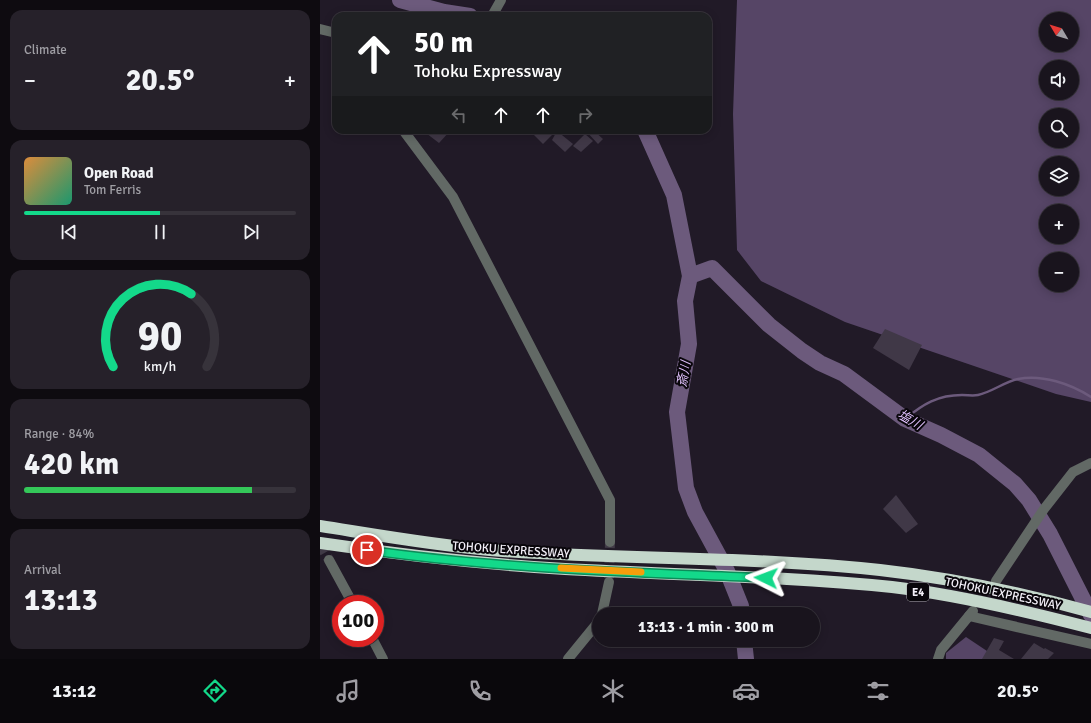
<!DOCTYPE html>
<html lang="en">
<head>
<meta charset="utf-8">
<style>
  :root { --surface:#19141d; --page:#26212a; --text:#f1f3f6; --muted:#9f9ea4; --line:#37333b; --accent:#13d98a }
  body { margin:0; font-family:Signika,"Noto Sans JP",sans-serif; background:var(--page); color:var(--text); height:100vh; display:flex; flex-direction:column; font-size:15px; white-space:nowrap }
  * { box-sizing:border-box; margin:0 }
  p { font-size:13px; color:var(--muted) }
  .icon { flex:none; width:22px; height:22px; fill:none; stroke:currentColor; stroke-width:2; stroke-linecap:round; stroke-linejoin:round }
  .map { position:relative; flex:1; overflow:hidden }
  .details { display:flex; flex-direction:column; gap:10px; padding:10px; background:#0e0b10; width:320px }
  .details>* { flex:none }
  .guide { position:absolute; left:12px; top:12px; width:380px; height:122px; border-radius:12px; box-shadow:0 2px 10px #0003,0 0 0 1px var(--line); background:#202124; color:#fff; overflow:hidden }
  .needle { width:26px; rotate:308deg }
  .buttons { position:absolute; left:719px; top:12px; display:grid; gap:8px }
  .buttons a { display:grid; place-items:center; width:40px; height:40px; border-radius:50%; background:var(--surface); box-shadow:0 2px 10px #0003,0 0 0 1px var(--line); font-size:20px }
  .speed { position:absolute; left:12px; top:595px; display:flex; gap:8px; font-size:20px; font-weight:700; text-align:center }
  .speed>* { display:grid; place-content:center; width:52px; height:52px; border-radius:50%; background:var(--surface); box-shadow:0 2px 10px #0003,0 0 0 1px var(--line); line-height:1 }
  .speed .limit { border:6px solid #d22; background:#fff; color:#111 }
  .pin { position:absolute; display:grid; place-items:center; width:34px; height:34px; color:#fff; margin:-17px; border:2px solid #fff; border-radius:50%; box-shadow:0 1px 4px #0007 }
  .me { position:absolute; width:44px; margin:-22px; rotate:273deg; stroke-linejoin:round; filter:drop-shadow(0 0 3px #0008) }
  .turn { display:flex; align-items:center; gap:14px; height:84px; padding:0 16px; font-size:18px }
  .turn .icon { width:52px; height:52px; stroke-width:2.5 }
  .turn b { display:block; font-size:28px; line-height:34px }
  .lanes { display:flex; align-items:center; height:38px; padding:0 16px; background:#0003; justify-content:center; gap:20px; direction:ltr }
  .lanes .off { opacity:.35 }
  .big { font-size:30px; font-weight:700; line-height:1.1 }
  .details .widget { flex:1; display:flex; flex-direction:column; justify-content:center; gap:6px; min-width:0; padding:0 14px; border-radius:12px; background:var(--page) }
  .details .dial { align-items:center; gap:0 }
  .dial svg { height:104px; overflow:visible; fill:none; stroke:var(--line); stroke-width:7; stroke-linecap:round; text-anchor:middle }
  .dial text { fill:var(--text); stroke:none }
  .song { display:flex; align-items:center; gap:12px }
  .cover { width:48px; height:48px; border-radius:6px; background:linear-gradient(135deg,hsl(30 70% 55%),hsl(160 70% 35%)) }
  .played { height:4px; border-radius:2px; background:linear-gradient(90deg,var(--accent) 50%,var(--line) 50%) }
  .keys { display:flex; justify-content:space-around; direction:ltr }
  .heat { display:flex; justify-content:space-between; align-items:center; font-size:22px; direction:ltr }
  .charge { height:6px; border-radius:3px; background:linear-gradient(90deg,#34c759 84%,var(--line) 0) }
  .trip { position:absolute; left:272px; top:607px; width:228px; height:40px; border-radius:20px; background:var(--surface); box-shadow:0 2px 10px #0003,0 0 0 1px var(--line); font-weight:700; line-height:40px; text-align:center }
  .dock { display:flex; height:64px; justify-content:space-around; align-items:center; background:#0a080c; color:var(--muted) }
  .dock .icon { width:28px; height:28px }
  .dock .selected { color:var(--accent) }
  .dock b { font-size:18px; color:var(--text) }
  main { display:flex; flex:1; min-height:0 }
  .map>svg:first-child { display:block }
  .forest { fill:#564566; fill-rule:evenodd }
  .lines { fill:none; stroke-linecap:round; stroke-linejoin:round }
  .stream { stroke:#6c5a7c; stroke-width:2.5 }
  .river { stroke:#6c5a7c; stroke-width:16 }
  .building { fill:#403847 }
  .minor-tunnel { stroke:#403a46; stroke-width:10; stroke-dasharray:10 5; stroke-linecap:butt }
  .minor { stroke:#626965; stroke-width:10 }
  .highway { stroke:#c4d7cb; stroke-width:12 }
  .route-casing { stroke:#0c8d5a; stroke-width:10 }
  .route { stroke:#13d98a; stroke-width:7 }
  .slow { stroke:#f59e0b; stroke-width:7 }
  .labels { text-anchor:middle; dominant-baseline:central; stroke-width:4; stroke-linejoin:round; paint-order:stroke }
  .shield { fill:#09060b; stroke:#ada9b1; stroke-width:1 }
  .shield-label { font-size:11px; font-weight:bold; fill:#f3eff8 }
  .street-label { font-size:12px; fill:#f3eff8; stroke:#09060b }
  .water-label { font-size:13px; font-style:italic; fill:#dfc0fc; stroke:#09060b }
</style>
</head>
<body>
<main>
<section class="details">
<div class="widget"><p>Climate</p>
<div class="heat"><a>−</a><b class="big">20.5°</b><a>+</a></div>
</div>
<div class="widget">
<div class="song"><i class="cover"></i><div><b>Open Road</b><p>Tom Ferris</p></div></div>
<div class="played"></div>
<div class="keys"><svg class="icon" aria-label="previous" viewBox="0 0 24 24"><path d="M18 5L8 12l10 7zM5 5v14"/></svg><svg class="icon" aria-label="pause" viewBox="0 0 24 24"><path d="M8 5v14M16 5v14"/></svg><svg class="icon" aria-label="next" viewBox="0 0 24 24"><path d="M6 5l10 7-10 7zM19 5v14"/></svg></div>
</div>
<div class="widget dial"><svg viewBox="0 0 100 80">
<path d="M14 69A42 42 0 1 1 86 69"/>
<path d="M14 69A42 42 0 0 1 74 13" stroke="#13d98a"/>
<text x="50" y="56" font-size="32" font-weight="700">90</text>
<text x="50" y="72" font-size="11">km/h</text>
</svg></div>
<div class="widget"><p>Range · 84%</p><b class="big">420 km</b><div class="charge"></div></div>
<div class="widget"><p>Arrival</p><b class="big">13:13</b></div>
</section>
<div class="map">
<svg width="771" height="659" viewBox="0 0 771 659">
  <rect width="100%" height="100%" fill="#211a27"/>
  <!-- forest -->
  <g class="forest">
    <path d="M417,0h354v402l-35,-8 -211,-72 -84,-41 -24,-31 -4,-136zM726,19h26v26h-26zM726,67h26v26h-26zM726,115h26v26h-26zM726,163h26v26h-26zM726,211h26v26h-26zM726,259h26v26h-26z"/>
    <path d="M646,637l33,22h-53v-6z"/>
  </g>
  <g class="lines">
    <!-- stream -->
    <path class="stream" d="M585,419c18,-15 33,-24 57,-24 6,0 11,1 16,0 14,-3 26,-13 40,-16 24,-5 53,5 73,18"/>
    <!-- river -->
    <g class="river">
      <path d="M80,0l44,12 26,4"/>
      <path d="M325,130l29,65 16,81 -5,25 4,43 -12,68 9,76 9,24 32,59 14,35 1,8"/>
      <path d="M370,276l22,-8 57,57 33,26 18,12 24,11 61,45 36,16 38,20 36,29 14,16 21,34 41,81"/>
      <path d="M424,640l2,19"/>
    </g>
  </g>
  <!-- building -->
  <g class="building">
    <path d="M102,130h29l-12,13z"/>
    <path d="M209,130h20l4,4 -10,10z"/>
    <path d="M265,130h8l10,9 -5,5z"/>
    <path d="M237,131l16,13 -8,8 -13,-12z"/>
    <path d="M265,134l8,7 -12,11 -8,-6z"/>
    <path d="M565,329l37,16 -13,25 -36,-22z"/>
    <path d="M576,495l22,29 -12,9 -23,-24z"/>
    <path d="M674,638l10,3 -5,9 15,9h-32z"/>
    <path d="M714,643l10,6 1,-1 9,5 -6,6h-27z"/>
  </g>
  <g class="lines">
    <!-- minor-tunnel -->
    <g class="minor-tunnel">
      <path d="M0,544l9,16"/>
      <path d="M289,578l1,-36"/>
    </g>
    <!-- minor -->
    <g class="minor">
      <path d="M172,16l9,-16"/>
      <path d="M0,29l16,4"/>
      <path d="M83,130l50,67 157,303v42"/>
      <path d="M9,560l24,44"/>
      <path d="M676,581l48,-72 29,-37 18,-9"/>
      <path d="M282,614l7,-32"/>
      <path d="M649,616l122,28"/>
      <path d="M52,638l11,21"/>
      <path d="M248,659l31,-38"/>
      <path d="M618,659l3,-9 32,-39"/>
    </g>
    <!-- highway -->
    <g class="highway">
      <path d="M0,526c57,9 113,19 170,24 130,10 261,6 390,20 72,8 142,23 211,42"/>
      <path d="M0,543c81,12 162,21 245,26 109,6 218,7 327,18 67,8 134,24 199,41"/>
    </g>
  </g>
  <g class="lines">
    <defs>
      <path id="route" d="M47,550c132,19 266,22 399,28"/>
    </defs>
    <!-- route casing -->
    <use href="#route" class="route-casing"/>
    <!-- route -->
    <use href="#route" class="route"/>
    <!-- slow -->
    <path class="slow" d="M241,568l80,4"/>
  </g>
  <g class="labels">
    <!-- shield labels -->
    <rect class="shield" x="587" y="583" width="22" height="18" rx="3"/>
    <g class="shield-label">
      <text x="598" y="592">E4</text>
    </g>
    <!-- street labels -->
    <g class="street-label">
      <text transform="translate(191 550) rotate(4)">TOHOKU EXPRESSWAY</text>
      <text transform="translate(683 594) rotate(12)">TOHOKU EXPRESSWAY</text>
    </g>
    <!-- water labels -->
    <g class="water-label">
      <text transform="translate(364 374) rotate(-80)">斎川</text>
      <text transform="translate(590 420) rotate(30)">塩川</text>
    </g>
  </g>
</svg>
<div class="buttons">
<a><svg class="needle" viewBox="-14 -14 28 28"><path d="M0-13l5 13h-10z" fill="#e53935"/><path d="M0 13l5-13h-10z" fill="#9f9ea4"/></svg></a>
<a><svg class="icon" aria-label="sound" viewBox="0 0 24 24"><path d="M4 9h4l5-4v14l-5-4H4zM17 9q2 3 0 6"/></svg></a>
<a><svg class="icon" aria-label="search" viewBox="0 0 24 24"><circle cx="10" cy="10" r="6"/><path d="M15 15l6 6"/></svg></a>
<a><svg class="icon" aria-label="layers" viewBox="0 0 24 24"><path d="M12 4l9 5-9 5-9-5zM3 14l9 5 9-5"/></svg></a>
<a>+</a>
<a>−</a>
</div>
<div class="speed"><div class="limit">100</div></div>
<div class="pin" style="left:47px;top:550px;background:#d93025"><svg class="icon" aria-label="arrive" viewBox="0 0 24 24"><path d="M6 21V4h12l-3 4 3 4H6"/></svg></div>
<svg class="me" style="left:446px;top:578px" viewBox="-20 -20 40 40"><path d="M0-17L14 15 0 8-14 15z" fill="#13d98a" stroke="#fff" stroke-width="4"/></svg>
<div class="trip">13:13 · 1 min · 300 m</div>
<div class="guide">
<div class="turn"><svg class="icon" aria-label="ahead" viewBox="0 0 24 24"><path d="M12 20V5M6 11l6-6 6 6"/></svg><div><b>50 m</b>Tohoku Expressway</div></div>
<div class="lanes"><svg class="icon off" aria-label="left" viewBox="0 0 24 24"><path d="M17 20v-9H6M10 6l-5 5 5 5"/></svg><svg class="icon" aria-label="ahead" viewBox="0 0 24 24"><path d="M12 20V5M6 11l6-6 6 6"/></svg><svg class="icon" aria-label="ahead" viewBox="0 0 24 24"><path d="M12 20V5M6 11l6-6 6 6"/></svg><svg class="icon off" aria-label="right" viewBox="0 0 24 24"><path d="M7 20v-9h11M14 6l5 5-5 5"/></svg></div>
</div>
</div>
</main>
<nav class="dock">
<b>13:12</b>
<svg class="icon selected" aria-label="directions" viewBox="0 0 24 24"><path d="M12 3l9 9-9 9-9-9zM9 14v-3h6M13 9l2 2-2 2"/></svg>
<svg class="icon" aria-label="music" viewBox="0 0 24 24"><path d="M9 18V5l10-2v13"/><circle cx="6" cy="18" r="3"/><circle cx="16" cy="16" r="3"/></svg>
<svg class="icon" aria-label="phone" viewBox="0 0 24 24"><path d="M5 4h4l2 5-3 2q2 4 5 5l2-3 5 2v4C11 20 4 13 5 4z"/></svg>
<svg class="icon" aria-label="climate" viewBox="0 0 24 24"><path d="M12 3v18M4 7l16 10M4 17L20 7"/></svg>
<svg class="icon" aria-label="car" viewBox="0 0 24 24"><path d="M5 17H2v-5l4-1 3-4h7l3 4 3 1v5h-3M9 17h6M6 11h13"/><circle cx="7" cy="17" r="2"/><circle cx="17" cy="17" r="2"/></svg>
<svg class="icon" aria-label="filters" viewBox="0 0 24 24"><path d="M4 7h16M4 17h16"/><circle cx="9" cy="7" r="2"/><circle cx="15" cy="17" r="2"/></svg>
<b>20.5°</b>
</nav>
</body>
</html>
